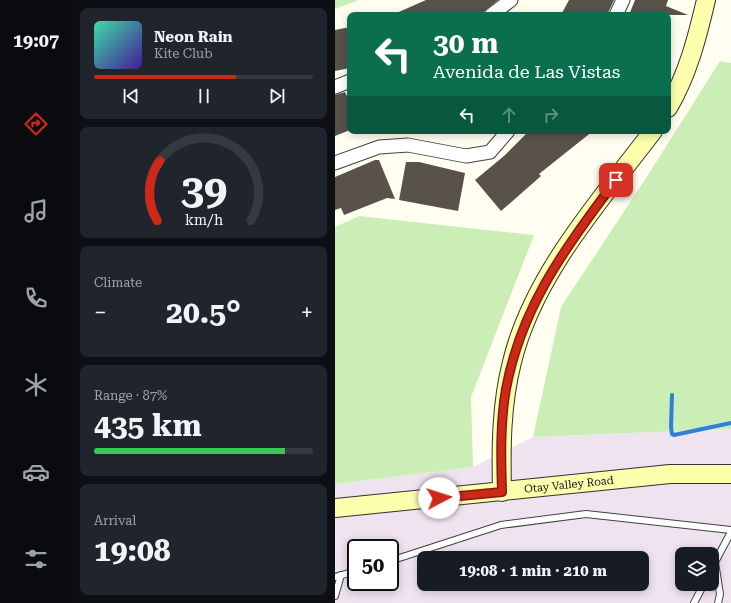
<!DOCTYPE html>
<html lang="en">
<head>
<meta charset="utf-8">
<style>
  :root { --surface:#171b24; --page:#20242c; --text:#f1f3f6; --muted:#9ea1a6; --line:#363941; --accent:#cd2919 }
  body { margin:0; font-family:"Roboto Serif",serif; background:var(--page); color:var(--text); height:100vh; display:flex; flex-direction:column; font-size:15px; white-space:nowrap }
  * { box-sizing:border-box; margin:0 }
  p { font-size:13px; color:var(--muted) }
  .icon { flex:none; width:22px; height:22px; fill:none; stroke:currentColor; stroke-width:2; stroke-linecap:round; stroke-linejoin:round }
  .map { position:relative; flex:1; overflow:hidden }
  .drawer { display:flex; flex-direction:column; gap:8px; padding:8px; background:#0d0f14; width:263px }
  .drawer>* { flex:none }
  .top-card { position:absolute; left:12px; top:12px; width:324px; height:122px; border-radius:8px; box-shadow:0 2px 10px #0003; background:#0b6e4f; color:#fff; overflow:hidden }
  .tools { position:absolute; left:340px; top:547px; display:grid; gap:8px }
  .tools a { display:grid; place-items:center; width:44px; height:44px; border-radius:8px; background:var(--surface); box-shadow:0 2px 10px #0003; font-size:20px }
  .speed { position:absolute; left:12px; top:539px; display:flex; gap:8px; font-size:20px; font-weight:700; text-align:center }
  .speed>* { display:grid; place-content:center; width:52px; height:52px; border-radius:50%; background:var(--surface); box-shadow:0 2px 10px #0003; line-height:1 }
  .speed .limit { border:2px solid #111; border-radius:6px; background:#fff; color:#111 }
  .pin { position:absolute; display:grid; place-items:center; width:34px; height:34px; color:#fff; margin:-17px; border-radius:8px; box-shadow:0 2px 6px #0006 }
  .me { position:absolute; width:44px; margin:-22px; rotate:85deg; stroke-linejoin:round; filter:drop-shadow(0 0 3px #0008) }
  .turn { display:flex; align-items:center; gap:14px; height:84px; padding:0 20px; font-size:18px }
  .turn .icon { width:52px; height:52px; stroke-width:2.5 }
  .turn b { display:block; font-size:28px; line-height:34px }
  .lanes { display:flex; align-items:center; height:38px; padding:0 20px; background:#0003; justify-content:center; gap:20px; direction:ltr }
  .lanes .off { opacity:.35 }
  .big { font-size:30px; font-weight:700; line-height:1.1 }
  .drawer .widget { flex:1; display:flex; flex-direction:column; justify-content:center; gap:6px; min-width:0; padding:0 14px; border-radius:8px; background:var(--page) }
  .drawer .dial { align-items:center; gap:0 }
  .dial svg { height:104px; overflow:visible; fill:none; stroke:var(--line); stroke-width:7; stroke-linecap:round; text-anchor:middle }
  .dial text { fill:var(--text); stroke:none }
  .song { display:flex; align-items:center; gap:12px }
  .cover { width:48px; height:48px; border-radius:6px; background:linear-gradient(135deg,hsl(160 70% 55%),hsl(260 70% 35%)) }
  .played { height:4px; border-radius:2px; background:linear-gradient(90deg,var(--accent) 65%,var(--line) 65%) }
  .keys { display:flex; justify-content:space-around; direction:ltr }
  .heat { display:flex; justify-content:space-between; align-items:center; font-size:22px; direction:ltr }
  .charge { height:6px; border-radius:3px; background:linear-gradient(90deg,#34c759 87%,var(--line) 0) }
  .trip { position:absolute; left:82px; top:551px; width:232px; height:40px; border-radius:8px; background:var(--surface); box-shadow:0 2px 10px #0003; font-weight:700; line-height:40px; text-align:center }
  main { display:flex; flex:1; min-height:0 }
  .dock { display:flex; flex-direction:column; width:72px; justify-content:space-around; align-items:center; background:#090b0e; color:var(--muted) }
  .dock .icon { width:28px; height:28px }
  .dock .current { color:var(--accent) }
  .dock b { font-size:18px; color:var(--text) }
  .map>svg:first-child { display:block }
  .industrial { fill:#eee3ee; fill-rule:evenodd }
  .green { fill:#cbeeb6 }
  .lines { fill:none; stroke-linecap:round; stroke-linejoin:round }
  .stream { stroke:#307fda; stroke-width:4 }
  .building { fill:#59524a }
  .lane-casing { stroke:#424242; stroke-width:8 }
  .street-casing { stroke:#424242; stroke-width:15 }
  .secondary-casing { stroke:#313131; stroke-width:20 }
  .lane { stroke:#fff; stroke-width:6 }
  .street { stroke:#fff; stroke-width:13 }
  .secondary { stroke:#fdffac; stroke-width:18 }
  .route-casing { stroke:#851b10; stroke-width:10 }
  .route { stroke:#cd2919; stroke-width:7 }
  .labels { text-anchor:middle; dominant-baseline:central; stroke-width:4; stroke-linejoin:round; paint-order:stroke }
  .street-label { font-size:11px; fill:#0f0f0f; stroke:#fff }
</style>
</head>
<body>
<main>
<nav class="dock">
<b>19:07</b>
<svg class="icon current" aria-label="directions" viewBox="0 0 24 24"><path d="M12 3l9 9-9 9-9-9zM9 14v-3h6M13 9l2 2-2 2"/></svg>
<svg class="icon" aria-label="music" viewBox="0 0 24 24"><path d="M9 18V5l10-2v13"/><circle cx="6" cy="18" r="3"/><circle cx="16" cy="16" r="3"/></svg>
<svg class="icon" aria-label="phone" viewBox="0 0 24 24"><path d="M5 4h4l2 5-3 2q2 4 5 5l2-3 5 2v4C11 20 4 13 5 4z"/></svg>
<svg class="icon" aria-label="climate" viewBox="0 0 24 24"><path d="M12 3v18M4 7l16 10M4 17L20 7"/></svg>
<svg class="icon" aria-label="car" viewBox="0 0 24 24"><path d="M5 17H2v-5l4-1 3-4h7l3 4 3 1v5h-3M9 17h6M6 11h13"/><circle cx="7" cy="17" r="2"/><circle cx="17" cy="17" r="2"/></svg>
<svg class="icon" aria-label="filters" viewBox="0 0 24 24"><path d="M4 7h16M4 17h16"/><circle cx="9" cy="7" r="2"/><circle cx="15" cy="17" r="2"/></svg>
</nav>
<section class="drawer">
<div class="widget">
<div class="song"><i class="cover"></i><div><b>Neon Rain</b><p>Kite Club</p></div></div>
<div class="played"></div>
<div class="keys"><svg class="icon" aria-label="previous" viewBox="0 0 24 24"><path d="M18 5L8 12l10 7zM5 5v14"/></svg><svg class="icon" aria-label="pause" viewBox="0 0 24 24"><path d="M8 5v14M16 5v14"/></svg><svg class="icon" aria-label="next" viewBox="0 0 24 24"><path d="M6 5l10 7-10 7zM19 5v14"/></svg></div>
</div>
<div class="widget dial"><svg viewBox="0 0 100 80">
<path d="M14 69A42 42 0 1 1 86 69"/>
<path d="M14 69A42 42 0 0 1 16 23" stroke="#cd2919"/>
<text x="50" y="56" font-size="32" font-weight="700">39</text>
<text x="50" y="72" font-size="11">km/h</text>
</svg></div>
<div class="widget"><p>Climate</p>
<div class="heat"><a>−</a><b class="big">20.5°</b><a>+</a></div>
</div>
<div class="widget"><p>Range · 87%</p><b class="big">435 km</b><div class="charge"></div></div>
<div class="widget"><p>Arrival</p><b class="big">19:08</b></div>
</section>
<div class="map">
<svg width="396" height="603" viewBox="0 0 396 603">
  <rect width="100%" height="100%" fill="#fffef1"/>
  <!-- industrial -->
  <path class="industrial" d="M396,429v174h-396v-119l138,-17 60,-30zM21,548h34v34h-34zM347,554h30v30h-30zM89,558h218v26h-218z"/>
  <!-- green -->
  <g class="green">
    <path d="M0,0h24l-24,9z"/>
    <path d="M385,61l11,2v366l-198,8 28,-130 87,-132z"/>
    <path d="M24,216l175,19 -63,162 2,70 -138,17v-257z"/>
  </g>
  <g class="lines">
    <!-- stream -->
    <path class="stream" d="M337,395l-1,32 1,7 2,1 57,-12"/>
  </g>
  <!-- building -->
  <g class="building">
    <path d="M91,0h72l-18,15h-88z"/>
    <path d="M234,0h45l-7,15h-46z"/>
    <path d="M300,0h33l-2,6 22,9h-59z"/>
    <path d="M15,27v41l-15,3v-41z"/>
    <path d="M10,92l5,11v27l-15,6v-41z"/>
    <path d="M194,131h64l-54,43 2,2 -40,35 -26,-31 29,-24z"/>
    <path d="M40,160h4l16,39 -8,-1 -43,17 -3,-7 -6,2v-33z"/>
    <path d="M71,162h13l46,11 -7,38 -59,-11z"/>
  </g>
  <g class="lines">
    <defs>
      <g id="lane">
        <path d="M55,561l111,-36 85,-11 145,16"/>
        <path d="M380,562l5,32 -2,9"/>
        <path d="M379,564l17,-32"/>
        <path d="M0,577l21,-6"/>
        <path d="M0,596l6,-21"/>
        <path d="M359,603l10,-19"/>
      </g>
      <g id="street">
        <path d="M156,15l20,-15"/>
        <path d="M281,15l7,-15"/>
        <path d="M0,87l15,-6"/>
        <path d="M0,163l44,-16 29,-2 58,11 24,-4 18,-21"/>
      </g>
      <g id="secondary">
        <path d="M333,108c20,-34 29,-70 38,-108"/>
        <path d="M167,492c-1,-44 -1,-87 10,-130 21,-87 88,-161 141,-231"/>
        <path id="s1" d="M0,508l335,-34h61"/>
      </g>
    </defs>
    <!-- lane casing -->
    <use href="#lane" class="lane-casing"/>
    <!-- street casing -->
    <use href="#street" class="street-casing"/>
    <!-- secondary casing -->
    <use href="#secondary" class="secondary-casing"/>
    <!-- lane -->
    <use href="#lane" class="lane"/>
    <!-- street -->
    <use href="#street" class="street"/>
    <!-- secondary -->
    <use href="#secondary" class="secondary"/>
  </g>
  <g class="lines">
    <defs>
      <path id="route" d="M104,498l63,-6c-1,-34 -2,-69 4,-103 16,-85 60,-141 110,-209"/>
    </defs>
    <!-- route casing -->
    <use href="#route" class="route-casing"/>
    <!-- route -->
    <use href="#route" class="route"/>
  </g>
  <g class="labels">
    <!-- street labels -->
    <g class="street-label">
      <text stroke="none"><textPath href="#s1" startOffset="235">Otay Valley Road</textPath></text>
    </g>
  </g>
</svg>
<div class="tools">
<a><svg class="icon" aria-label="layers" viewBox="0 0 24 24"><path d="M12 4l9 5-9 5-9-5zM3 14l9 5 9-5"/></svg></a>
</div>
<div class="speed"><div class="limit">50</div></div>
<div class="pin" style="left:281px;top:180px;background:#d93025"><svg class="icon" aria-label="arrive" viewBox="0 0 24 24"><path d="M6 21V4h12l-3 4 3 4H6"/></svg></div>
<svg class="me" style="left:104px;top:498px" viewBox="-20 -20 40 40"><circle r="19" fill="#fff"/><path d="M0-13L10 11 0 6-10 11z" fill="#cd2919"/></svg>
<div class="trip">19:08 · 1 min · 210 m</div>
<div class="top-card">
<div class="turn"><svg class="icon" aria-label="left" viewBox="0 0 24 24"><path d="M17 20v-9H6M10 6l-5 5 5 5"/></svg><div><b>30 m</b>Avenida de Las Vistas</div></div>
<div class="lanes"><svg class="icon" aria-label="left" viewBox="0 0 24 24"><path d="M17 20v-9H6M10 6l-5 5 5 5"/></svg><svg class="icon off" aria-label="ahead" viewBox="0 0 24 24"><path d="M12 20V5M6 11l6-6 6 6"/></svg><svg class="icon off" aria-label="right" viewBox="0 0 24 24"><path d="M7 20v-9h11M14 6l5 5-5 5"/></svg></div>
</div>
</div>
</main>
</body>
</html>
